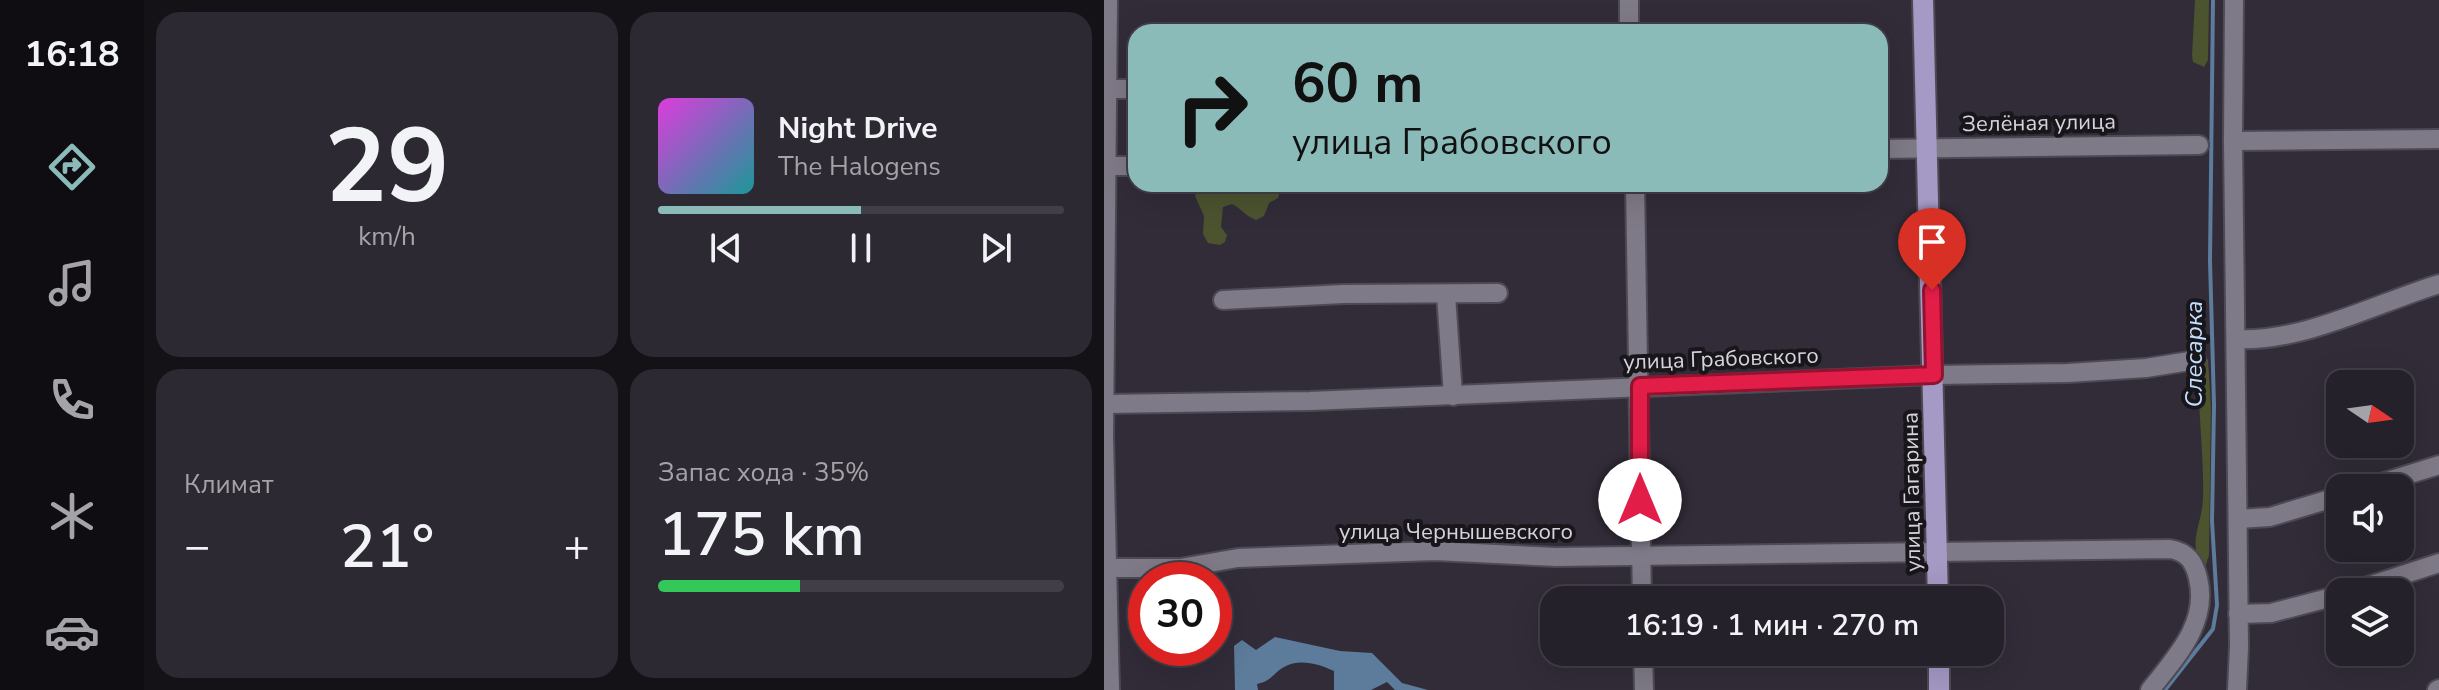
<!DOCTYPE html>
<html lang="ru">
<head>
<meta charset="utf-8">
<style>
  :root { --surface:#25212a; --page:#2d2932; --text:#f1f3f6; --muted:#a3a3a8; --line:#423e47; --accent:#8bbbb9 }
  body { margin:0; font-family:"Nunito Sans",sans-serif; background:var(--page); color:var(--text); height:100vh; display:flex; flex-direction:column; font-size:30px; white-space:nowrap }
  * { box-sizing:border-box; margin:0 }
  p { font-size:26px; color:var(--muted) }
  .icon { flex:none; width:44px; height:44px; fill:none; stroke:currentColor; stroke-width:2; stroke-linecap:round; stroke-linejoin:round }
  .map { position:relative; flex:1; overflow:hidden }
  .details { display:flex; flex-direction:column; gap:12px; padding:12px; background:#141217; width:960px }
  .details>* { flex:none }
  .guide { position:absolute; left:24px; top:24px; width:760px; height:168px; border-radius:24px; box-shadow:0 8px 32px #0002,0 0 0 2px var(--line); background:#8bbbb9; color:#111; overflow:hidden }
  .needle { width:52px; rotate:103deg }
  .tools { position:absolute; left:1222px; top:370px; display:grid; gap:16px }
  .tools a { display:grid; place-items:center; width:88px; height:88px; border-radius:16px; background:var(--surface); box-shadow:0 8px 32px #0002,0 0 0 2px var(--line); font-size:40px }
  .speed { position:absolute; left:24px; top:562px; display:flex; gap:16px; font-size:40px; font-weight:700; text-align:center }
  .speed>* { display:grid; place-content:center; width:104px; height:104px; border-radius:50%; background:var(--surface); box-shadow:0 8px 32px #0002,0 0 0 2px var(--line); line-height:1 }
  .speed .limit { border:12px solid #d22; background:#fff; color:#111 }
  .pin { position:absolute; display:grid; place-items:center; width:68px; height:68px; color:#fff; margin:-82px -34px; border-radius:50% 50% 50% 0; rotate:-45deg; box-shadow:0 0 8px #0007 }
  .pin .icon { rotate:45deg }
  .me { position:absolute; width:88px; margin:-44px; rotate:0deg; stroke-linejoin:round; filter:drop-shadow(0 0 6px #0008) }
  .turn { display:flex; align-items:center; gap:28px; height:168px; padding:0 32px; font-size:36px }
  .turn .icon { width:104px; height:104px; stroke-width:2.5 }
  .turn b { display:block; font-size:56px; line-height:68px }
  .big { font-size:60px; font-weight:600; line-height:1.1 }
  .details .tile { flex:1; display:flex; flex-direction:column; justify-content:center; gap:12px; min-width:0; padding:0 28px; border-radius:24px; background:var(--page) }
  .details .dial { align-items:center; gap:0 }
  .dial b { font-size:104px; line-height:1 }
  .song { display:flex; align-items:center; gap:24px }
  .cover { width:96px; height:96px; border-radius:12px; background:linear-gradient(135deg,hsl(300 70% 55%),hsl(180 70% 35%)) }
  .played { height:8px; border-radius:4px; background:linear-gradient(90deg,var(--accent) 50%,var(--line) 50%) }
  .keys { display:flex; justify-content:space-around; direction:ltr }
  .heat { display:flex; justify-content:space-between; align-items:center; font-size:44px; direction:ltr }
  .charge { height:12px; border-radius:6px; background:linear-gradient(90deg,#34c759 35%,var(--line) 0) }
  .details .tiles { flex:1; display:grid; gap:12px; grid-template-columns:repeat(2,1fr) }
  .trip { position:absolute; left:436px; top:586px; width:464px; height:80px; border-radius:24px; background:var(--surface); box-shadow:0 8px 32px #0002,0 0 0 2px var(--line); font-weight:600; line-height:80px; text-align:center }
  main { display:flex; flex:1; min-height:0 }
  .tab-bar { display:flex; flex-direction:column; width:144px; justify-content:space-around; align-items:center; background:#0f0d11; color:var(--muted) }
  .tab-bar .icon { width:56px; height:56px }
  .tab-bar .on { color:var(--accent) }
  .tab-bar b { font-size:36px; color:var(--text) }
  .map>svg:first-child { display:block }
  .green { fill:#4b532f }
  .water { fill:#5d7b9a }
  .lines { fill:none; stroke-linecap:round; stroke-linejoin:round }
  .stream { stroke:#5d7b9a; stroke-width:4 }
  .minor-casing { stroke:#4e4a54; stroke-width:22 }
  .major-casing { stroke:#4e4a54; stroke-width:24 }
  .minor { stroke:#7f7a87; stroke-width:18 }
  .major { stroke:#a599c5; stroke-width:20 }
  .route-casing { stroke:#92132f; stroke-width:20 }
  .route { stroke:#e11d48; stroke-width:14 }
  .labels { text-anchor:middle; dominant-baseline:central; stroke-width:8; stroke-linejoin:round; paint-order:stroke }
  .street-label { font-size:22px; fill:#d6d3db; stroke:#18161b }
  .water-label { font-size:24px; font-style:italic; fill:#c2dfff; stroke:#18161b }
</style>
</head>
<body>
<main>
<nav class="tab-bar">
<b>16:18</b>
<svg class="icon on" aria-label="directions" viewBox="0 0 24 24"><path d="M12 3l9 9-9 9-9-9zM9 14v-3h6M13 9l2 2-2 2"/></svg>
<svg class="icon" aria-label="music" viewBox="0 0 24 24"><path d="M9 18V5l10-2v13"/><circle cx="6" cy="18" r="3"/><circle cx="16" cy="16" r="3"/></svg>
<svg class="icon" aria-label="phone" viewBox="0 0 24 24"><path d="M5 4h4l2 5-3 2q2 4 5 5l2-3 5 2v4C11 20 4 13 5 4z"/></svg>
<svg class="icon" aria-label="climate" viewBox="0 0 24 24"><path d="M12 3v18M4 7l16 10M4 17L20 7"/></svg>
<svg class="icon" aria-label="car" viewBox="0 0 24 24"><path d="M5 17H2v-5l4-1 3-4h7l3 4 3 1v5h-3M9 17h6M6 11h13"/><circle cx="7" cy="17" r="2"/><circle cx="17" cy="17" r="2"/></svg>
</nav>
<section class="details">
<div class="tiles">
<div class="tile dial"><b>29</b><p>km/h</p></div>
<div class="tile">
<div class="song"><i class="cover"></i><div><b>Night Drive</b><p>The Halogens</p></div></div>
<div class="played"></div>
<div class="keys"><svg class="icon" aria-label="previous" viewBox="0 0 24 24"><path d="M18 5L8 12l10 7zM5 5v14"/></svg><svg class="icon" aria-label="pause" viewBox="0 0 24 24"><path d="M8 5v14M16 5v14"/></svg><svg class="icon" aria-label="next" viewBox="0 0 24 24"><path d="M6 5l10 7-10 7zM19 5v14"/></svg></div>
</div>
<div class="tile"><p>Климат</p>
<div class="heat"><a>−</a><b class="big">21°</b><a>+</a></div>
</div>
<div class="tile"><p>Запас хода · 35%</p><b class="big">175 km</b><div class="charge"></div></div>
</div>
</section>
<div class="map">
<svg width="1335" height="690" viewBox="0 0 1335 690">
  <rect width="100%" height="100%" fill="#312c38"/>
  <!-- green -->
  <g class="green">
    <path d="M1091,0h14l-1,60 -4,7 -11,-5 -1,-7z"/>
    <path d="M97,184h72l5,1 2,6 -2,7 -9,5 -5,13 -8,4c-11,-4 -14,-11 -24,-16l-9,3 -2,20 6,8 -2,7 -5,3 -12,-2 -5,-9 1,-18 -9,-20z"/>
    <path d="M1104,359l3,48 -2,148 -5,16c-18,-30 -2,-44 -1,-73 1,-33 -3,-68 -4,-101l6,-16 -7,-10 2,-9z"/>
  </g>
  <!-- water -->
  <path class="water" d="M171,637l65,14 32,2 30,30 26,7h-33l-8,-8 -16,8h-37v-19c-15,-7 -35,-13 -50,-4 -12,7 -11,13 -27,17l1,6h-23l-1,-44 8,-6 14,10z"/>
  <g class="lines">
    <!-- stream -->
    <path class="stream" d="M1061,690l48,-61 4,-24 -5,-84 2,-116 -4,-144 3,-261"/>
    <defs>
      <g id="minor">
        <path d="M4,0l-4,437 6,253"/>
        <path d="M525,0v32"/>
        <path d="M1130,0l-1,141 6,506 -2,43"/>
        <path d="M0,89h32"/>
        <path d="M1129,141l206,-2"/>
        <path d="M776,149l319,-4"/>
        <path d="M0,166h32"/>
        <path d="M531,184l7,416"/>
        <path d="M342,295l7,101"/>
        <path d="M119,300l120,-6 155,-1"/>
        <path d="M1132,339c65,4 141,-36 203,-55"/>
        <path d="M0,404l206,-3 624,-26 134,-2 78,-5 50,-8"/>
        <path d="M1261,488l74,-23"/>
        <path d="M1134,519l32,-2 70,-21"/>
        <path d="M0,568h76l58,-10 197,-7 121,6 614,-8c17,3 24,12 28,29 11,45 -22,79 -48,112"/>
        <path d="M1246,592l89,-29"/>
        <path d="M1134,614l33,-1 69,-18"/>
        <path d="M539,652l1,38"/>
        <path d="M1333,690l2,-1"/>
      </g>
      <g id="major">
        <path d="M819,0l15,600"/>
        <path d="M835,652v38"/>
      </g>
    </defs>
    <!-- minor casing -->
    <use href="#minor" class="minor-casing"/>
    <!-- major casing -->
    <use href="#major" class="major-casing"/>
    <!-- minor -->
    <use href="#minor" class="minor"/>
    <!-- major -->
    <use href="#major" class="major"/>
  </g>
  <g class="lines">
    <defs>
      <path id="route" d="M536,500v-114l294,-11 -2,-85"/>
    </defs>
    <!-- route casing -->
    <use href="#route" class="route-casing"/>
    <!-- route -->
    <use href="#route" class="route"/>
  </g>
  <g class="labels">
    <!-- street labels -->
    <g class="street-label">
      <text transform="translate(935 123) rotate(-1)">Зелёная улица</text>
      <text transform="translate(617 359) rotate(-2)">улица Грабовского</text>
      <text transform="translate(808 492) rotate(-91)">улица Гагарина</text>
      <text x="352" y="532">улица Чернышевского</text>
    </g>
    <!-- water labels -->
    <g class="water-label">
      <text transform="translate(1090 354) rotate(-90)">Слесарка</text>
    </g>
  </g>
</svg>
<div class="tools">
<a><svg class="needle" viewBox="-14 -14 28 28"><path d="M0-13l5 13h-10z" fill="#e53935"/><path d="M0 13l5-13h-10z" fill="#a3a3a8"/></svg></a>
<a><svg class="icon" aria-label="sound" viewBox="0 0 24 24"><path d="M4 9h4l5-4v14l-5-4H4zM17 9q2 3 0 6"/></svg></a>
<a><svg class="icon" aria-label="layers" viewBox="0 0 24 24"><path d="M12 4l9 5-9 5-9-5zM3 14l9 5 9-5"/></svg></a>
</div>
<div class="speed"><div class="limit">30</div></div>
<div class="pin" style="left:828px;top:290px;background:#d93025"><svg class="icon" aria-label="arrive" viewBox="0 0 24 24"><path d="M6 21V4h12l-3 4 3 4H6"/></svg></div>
<svg class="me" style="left:536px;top:500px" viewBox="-20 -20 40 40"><circle r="19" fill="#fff"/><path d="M0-13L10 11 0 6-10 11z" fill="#e11d48"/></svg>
<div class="trip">16:19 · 1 мин · 270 m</div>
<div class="guide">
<div class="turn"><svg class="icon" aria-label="right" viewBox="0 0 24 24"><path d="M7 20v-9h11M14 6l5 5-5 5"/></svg><div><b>60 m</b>улица Грабовского</div></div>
</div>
</div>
</main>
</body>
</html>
